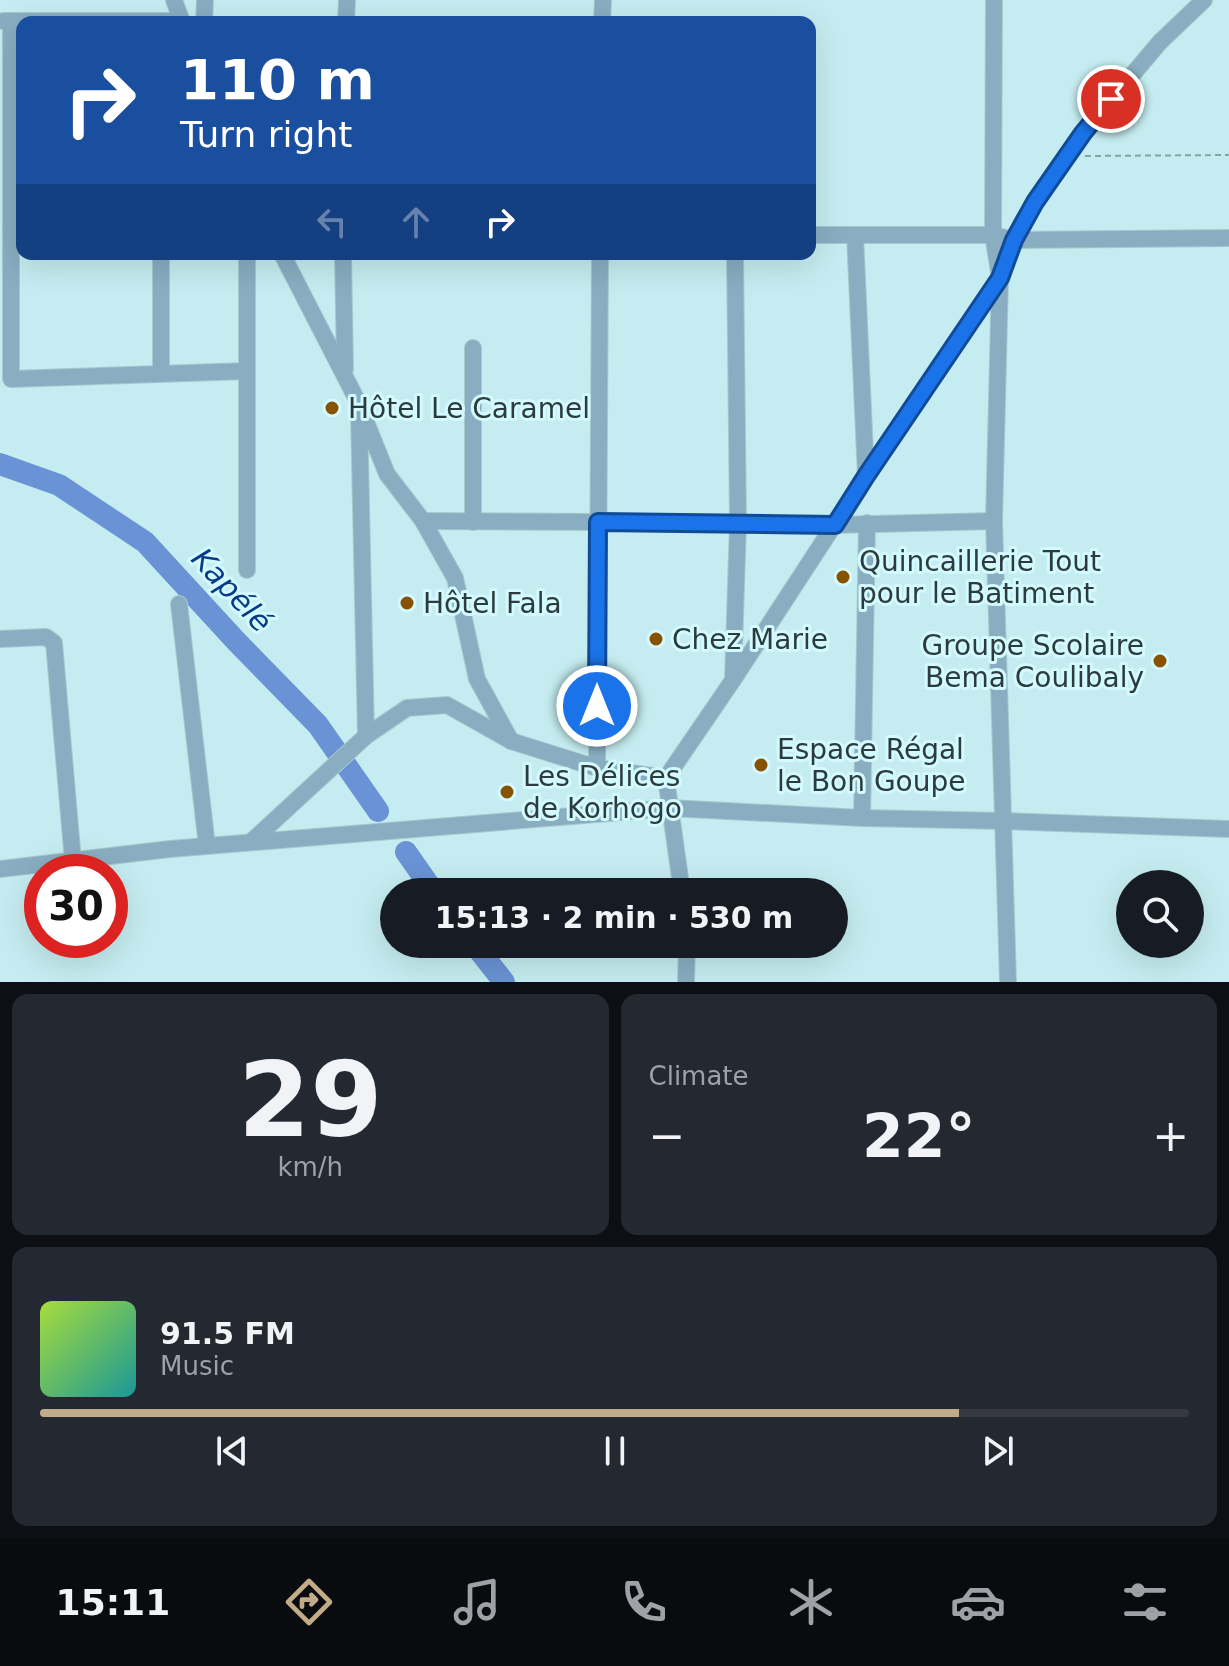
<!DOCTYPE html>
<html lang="en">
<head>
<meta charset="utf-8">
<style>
  :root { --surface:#171b24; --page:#242831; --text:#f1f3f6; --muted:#9ea1a6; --line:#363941; --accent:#c2ab87 }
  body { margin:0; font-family:"DejaVu Sans",sans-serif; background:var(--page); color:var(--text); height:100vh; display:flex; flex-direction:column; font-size:30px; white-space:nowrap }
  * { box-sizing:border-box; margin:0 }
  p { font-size:26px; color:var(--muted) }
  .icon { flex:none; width:44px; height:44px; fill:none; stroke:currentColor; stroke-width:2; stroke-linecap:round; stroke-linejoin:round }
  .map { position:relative; height:982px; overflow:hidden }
  .side { display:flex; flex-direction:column; gap:12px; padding:12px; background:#0d0f14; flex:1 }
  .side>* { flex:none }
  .banner { position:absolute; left:16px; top:16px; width:800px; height:244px; border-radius:16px; box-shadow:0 8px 32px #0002; background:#1a4fa0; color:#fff; overflow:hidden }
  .controls { position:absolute; left:1116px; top:870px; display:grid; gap:16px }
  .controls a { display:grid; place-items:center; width:88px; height:88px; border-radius:50%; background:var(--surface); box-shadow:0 8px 32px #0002; font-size:40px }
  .speed { position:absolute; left:24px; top:854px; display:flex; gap:16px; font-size:40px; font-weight:700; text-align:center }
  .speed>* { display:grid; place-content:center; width:104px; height:104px; border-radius:50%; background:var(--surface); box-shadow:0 8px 32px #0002; line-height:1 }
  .speed .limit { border:12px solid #d22; background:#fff; color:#111 }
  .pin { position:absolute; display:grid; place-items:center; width:68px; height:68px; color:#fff; margin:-34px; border:4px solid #fff; border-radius:50%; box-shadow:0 2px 8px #0007 }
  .me { position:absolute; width:88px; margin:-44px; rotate:0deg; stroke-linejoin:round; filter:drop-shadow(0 0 6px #0008) }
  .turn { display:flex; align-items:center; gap:28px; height:168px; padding:0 32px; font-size:36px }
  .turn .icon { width:104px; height:104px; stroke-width:2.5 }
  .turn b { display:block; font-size:56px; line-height:68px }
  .lanes { display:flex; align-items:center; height:76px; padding:0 32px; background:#0003; justify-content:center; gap:40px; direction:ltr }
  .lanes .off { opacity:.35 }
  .big { font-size:60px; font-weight:700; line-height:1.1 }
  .side .tile { flex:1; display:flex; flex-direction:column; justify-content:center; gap:12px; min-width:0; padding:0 28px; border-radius:16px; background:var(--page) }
  .side .dial { align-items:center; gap:0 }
  .dial b { font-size:104px; line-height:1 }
  .song { display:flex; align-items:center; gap:24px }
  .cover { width:96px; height:96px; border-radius:12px; background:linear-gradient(135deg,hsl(80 70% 55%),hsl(180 70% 35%)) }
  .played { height:8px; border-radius:4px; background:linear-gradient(90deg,var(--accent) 80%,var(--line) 80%) }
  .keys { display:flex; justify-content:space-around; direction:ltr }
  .heat { display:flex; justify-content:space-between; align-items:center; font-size:44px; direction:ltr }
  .side .tiles { flex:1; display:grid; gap:12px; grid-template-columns:1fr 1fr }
  .tile:last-child { grid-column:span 2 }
  .trip { position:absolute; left:380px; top:878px; width:468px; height:80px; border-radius:40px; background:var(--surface); box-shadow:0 8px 32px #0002; font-weight:700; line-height:80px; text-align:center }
  .tabs { display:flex; height:128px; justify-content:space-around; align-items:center; background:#090b0e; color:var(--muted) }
  .tabs .icon { width:56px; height:56px }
  .tabs .selected { color:var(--accent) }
  .tabs b { font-size:36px; color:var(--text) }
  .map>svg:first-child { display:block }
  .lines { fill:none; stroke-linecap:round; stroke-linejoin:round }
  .river { stroke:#6993d5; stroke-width:22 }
  .minor-casing { stroke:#a6cacd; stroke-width:18 }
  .path { stroke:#85a3a6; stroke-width:2; stroke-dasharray:6 4; stroke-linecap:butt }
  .minor { stroke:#89aec2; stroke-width:16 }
  .route-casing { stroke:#114b97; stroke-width:20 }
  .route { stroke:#1a73e8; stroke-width:14 }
  .poi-dot { fill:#885300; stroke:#d2faff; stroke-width:3 }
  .labels { text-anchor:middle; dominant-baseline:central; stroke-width:6; stroke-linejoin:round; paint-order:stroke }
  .poi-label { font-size:28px; fill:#2c3c3e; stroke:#d2faff; text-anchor:start }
  .water-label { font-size:30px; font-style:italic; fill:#073b89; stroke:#d2faff }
</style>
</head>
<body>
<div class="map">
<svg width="1229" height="982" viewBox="0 0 1229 982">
  <rect width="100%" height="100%" fill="#c5edf1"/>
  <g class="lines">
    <!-- river -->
    <g class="river">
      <path d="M0,464l59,21 86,57 91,99 82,84 60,86"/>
      <path d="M406,852l28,40"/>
      <path d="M474,944l30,38"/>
    </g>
    <defs>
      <g id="minor">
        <path d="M174,0l8,22"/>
        <path d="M994,0l-1,235 7,43 -6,243 14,461"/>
        <path d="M3,21h179"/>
        <path d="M11,21v358l236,-8"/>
        <path d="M204,22l1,-22"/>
        <path d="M346,22l1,-22"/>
        <path d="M602,22l1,-22"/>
        <path d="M810,235h183l21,5 215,-2"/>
        <path d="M855,235l11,241"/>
        <path d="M161,254v119"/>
        <path d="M282,254l76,148 29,72 36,47 32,57 22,101 34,62"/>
        <path d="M343,254l2,115"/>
        <path d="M359,413l7,323"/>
        <path d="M423,521l175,1 237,3 159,-4"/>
        <path d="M473,522v-174"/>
        <path d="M247,570v-316"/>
        <path d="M179,604l28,242"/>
        <path d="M0,639l46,-2 8,6 19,218"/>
        <path d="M733,679l5,-156 -3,-269"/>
        <path d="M597,768l3,-514"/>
        <path d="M862,818l5,-295"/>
        <path d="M251,842l115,-106 41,-28 40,-3 64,36 86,27 69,10"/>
        <path d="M0,869l170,-20 500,-41 192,10 141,3 226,8"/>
        <path d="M682,892l-16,-114 67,-98 133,-204 134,-198 14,-38 21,-38 48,-69 77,-91 44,-42"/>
        <path d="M686,982l1,-38"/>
      </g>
    </defs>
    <!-- minor casing -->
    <use href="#minor" class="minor-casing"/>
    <!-- path -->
    <path class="path" d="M1085,156l144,-1"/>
    <!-- minor -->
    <use href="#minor" class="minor"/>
  </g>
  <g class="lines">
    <defs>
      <path id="route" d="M597,706l1,-184 237,3 31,-49 134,-198 14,-38 21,-38 48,-69 28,-34"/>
    </defs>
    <!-- route casing -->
    <use href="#route" class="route-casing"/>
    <!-- route -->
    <use href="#route" class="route"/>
  </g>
  <!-- markers -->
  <g class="poi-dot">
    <circle cx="332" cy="408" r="8"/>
    <circle cx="843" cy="577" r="8"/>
    <circle cx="407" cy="603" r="8"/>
    <circle cx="656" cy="639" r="8"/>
    <circle cx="1160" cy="661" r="8"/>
    <circle cx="761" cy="765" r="8"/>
    <circle cx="507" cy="792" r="8"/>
  </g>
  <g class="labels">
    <!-- poi labels -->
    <g class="poi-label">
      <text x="348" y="408">Hôtel Le Caramel</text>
      <text x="859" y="561">Quincaillerie Tout<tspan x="859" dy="32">pour le Batiment</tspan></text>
      <text x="423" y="603">Hôtel Fala</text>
      <text x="672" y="639">Chez Marie</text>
      <text x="1144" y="645" text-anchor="end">Groupe Scolaire<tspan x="1144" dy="32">Bema Coulibaly</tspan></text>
      <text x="777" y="749">Espace Régal<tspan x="777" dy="32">le Bon Goupe</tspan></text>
      <text x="523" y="776">Les Délices<tspan x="523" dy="32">de Korhogo</tspan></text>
    </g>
    <!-- water labels -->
    <g class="water-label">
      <text transform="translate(232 590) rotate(47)">Kapélé</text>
    </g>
  </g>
</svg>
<div class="controls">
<a><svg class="icon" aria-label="search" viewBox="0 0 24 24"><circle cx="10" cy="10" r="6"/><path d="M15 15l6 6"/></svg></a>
</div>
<div class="speed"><div class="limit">30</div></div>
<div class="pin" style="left:1111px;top:99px;background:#d93025"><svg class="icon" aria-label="arrive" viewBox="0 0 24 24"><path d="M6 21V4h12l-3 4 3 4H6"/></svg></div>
<svg class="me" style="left:597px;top:706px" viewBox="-20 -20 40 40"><circle r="17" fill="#1a73e8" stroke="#fff" stroke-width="3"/><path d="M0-11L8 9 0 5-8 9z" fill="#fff"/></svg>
<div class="trip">15:13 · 2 min · 530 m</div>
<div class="banner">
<div class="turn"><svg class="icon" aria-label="right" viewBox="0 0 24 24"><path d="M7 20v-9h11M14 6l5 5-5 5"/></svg><div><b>110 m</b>Turn right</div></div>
<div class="lanes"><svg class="icon off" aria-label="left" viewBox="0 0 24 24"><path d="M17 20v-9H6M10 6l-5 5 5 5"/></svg><svg class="icon off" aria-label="ahead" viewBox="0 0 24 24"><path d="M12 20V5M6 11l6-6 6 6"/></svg><svg class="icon" aria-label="right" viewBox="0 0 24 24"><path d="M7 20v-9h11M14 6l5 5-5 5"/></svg></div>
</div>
</div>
<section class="side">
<div class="tiles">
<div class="tile dial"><b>29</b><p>km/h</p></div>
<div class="tile"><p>Climate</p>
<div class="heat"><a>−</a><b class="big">22°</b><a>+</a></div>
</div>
<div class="tile">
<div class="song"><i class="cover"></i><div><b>91.5 FM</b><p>Music</p></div></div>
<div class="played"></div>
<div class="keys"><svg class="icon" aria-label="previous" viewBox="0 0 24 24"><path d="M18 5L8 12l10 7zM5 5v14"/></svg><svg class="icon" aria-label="pause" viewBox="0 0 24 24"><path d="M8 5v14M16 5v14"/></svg><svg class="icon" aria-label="next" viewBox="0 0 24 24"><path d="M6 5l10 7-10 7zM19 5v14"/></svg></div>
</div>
</div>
</section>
<nav class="tabs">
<b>15:11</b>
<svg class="icon selected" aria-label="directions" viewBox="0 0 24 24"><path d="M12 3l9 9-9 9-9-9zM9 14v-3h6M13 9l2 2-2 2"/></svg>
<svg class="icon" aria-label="music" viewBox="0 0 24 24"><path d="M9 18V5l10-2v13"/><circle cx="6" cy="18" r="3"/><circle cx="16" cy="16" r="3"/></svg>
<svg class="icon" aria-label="phone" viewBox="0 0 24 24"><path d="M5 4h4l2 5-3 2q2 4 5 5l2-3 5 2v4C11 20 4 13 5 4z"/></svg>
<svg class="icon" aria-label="climate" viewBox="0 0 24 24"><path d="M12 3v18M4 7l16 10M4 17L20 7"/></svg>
<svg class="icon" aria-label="car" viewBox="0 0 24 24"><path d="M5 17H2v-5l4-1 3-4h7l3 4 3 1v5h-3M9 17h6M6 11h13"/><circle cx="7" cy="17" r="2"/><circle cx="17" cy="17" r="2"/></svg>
<svg class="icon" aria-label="filters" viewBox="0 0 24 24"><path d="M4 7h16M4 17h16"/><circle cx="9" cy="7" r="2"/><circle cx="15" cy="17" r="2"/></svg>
</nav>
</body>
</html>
